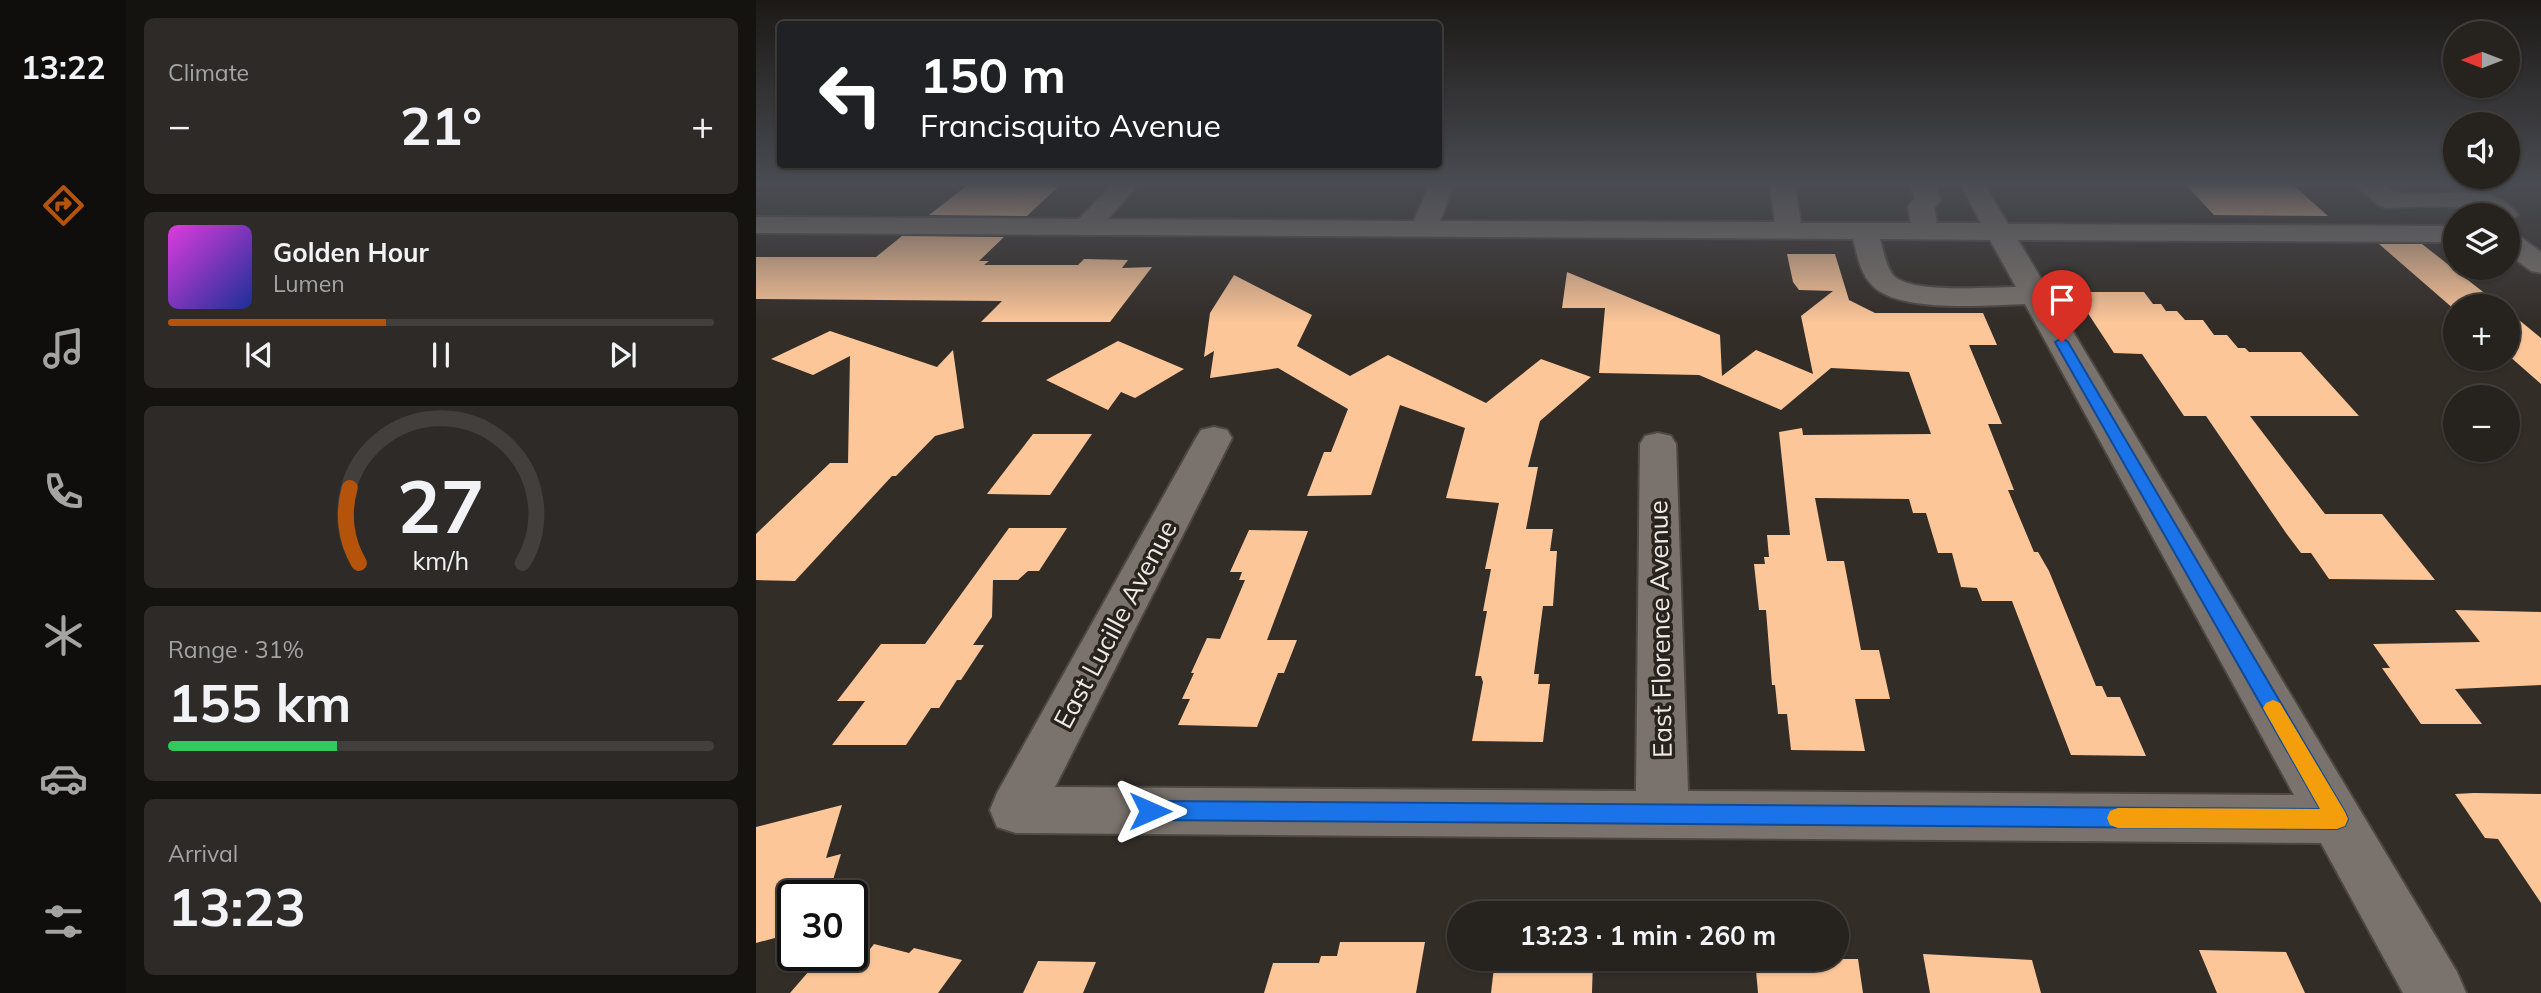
<!DOCTYPE html>
<html lang="en">
<head>
<meta charset="utf-8">
<style>
  :root { --surface:#26221e; --page:#2e2a27; --text:#f1f3f6; --muted:#a4a4a4; --line:#423f3c; --accent:#b45309 }
  body { margin:0; font-family:Mulish,sans-serif; background:var(--page); color:var(--text); height:100vh; display:flex; flex-direction:column; font-size:26px; white-space:nowrap }
  * { box-sizing:border-box; margin:0 }
  p { font-size:23px; color:var(--muted) }
  .icon { flex:none; width:38px; height:38px; fill:none; stroke:currentColor; stroke-width:2; stroke-linecap:round; stroke-linejoin:round }
  .map { position:relative; flex:1; overflow:hidden }
  .details { display:flex; flex-direction:column; gap:18px; padding:18px; background:#151310; width:630px }
  .details>* { flex:none }
  .top-card { position:absolute; left:21px; top:21px; width:665px; height:147px; border-radius:7px; box-shadow:0 2px 5px #0004,0 0 0 2px var(--line); background:#202124; color:#fff; overflow:hidden }
  .needle { width:46px; rotate:270deg }
  .fabs { position:absolute; left:1687px; top:21px; display:grid; gap:14px }
  .fabs a { display:grid; place-items:center; width:77px; height:77px; border-radius:50%; background:var(--surface); box-shadow:0 2px 5px #0004,0 0 0 2px var(--line); font-size:35px }
  .speed { position:absolute; left:21px; top:880px; display:flex; gap:14px; font-size:35px; font-weight:700; text-align:center }
  .speed>* { display:grid; place-content:center; width:91px; height:91px; border-radius:50%; background:var(--surface); box-shadow:0 2px 5px #0004,0 0 0 2px var(--line); line-height:1 }
  .speed .limit { border:4px solid #111; border-radius:10px; background:#fff; color:#111 }
  .pin { position:absolute; display:grid; place-items:center; width:60px; height:60px; color:#fff; margin:-72px -30px; border-radius:50% 50% 50% 0; rotate:-45deg; box-shadow:0 0 7px #0007 }
  .pin .icon { rotate:45deg }
  .me { position:absolute; width:77px; margin:-38px; rotate:90deg; stroke-linejoin:round; filter:drop-shadow(0 0 5px #0008) }
  .turn { display:flex; align-items:center; gap:24px; height:147px; padding:0 28px; font-size:32px }
  .turn .icon { width:91px; height:91px; stroke-width:2.5 }
  .turn b { display:block; font-size:49px; line-height:60px }
  .big { font-size:52px; font-weight:700; line-height:1.1 }
  .details .widget { flex:1; display:flex; flex-direction:column; justify-content:center; gap:10px; min-width:0; padding:0 24px; border-radius:10px; background:var(--page) }
  .details .dial { align-items:center; gap:0 }
  .dial svg { height:182px; overflow:visible; fill:none; stroke:var(--line); stroke-width:7; stroke-linecap:round; text-anchor:middle }
  .dial text { fill:var(--text); stroke:none }
  .song { display:flex; align-items:center; gap:21px }
  .cover { width:84px; height:84px; border-radius:10px; background:linear-gradient(135deg,hsl(300 70% 55%),hsl(230 70% 35%)) }
  .played { height:7px; border-radius:4px; background:linear-gradient(90deg,var(--accent) 40%,var(--line) 40%) }
  .keys { display:flex; justify-content:space-around; direction:ltr }
  .heat { display:flex; justify-content:space-between; align-items:center; font-size:38px; direction:ltr }
  .charge { height:10px; border-radius:5px; background:linear-gradient(90deg,#34c759 31%,var(--line) 0) }
  .trip { position:absolute; left:691px; top:901px; width:402px; height:70px; border-radius:35px; background:var(--surface); box-shadow:0 2px 5px #0004,0 0 0 2px var(--line); font-weight:700; line-height:70px; text-align:center }
  main { display:flex; flex:1; min-height:0 }
  .dock { display:flex; flex-direction:column; width:126px; justify-content:space-around; align-items:center; background:#0f0e0c; color:var(--muted) }
  .dock .icon { width:49px; height:49px }
  .dock .current { color:var(--accent) }
  .dock b { font-size:32px; color:var(--text) }
  .map>svg:first-child { display:block }
  .building { fill:#fcc699 }
  .lines { fill:none; stroke-linecap:round; stroke-linejoin:round }
  .minor-casing { stroke:#4e4845; stroke-width:4 }
  .minor { fill:#7a736d; fill-rule:evenodd }
  .route { fill:#1a73e8; stroke:#114b97; stroke-width:2 }
  .slow { fill:#f59e0b }
  .labels { text-anchor:middle; dominant-baseline:central; stroke-width:7; stroke-linejoin:round; paint-order:stroke }
  .street-label { font-size:26px; fill:#f0ebe8; stroke:#29231e }
</style>
</head>
<body>
<main>
<nav class="dock">
<b>13:22</b>
<svg class="icon current" aria-label="directions" viewBox="0 0 24 24"><path d="M12 3l9 9-9 9-9-9zM9 14v-3h6M13 9l2 2-2 2"/></svg>
<svg class="icon" aria-label="music" viewBox="0 0 24 24"><path d="M9 18V5l10-2v13"/><circle cx="6" cy="18" r="3"/><circle cx="16" cy="16" r="3"/></svg>
<svg class="icon" aria-label="phone" viewBox="0 0 24 24"><path d="M5 4h4l2 5-3 2q2 4 5 5l2-3 5 2v4C11 20 4 13 5 4z"/></svg>
<svg class="icon" aria-label="climate" viewBox="0 0 24 24"><path d="M12 3v18M4 7l16 10M4 17L20 7"/></svg>
<svg class="icon" aria-label="car" viewBox="0 0 24 24"><path d="M5 17H2v-5l4-1 3-4h7l3 4 3 1v5h-3M9 17h6M6 11h13"/><circle cx="7" cy="17" r="2"/><circle cx="17" cy="17" r="2"/></svg>
<svg class="icon" aria-label="filters" viewBox="0 0 24 24"><path d="M4 7h16M4 17h16"/><circle cx="9" cy="7" r="2"/><circle cx="15" cy="17" r="2"/></svg>
</nav>
<section class="details">
<div class="widget"><p>Climate</p>
<div class="heat"><a>−</a><b class="big">21°</b><a>+</a></div>
</div>
<div class="widget">
<div class="song"><i class="cover"></i><div><b>Golden Hour</b><p>Lumen</p></div></div>
<div class="played"></div>
<div class="keys"><svg class="icon" aria-label="previous" viewBox="0 0 24 24"><path d="M18 5L8 12l10 7zM5 5v14"/></svg><svg class="icon" aria-label="pause" viewBox="0 0 24 24"><path d="M8 5v14M16 5v14"/></svg><svg class="icon" aria-label="next" viewBox="0 0 24 24"><path d="M6 5l10 7-10 7zM19 5v14"/></svg></div>
</div>
<div class="widget dial"><svg viewBox="0 0 100 80">
<path d="M14 69A42 42 0 1 1 86 69"/>
<path d="M14 69A42 42 0 0 1 10 36" stroke="#b45309"/>
<text x="50" y="56" font-size="32" font-weight="700">27</text>
<text x="50" y="72" font-size="11">km/h</text>
</svg></div>
<div class="widget"><p>Range · 31%</p><b class="big">155 km</b><div class="charge"></div></div>
<div class="widget"><p>Arrival</p><b class="big">13:23</b></div>
</section>
<div class="map">
<svg width="1785" height="993" viewBox="0 0 1785 993">
  <rect width="100%" height="100%" fill="#332d28"/>
  <!-- building -->
  <g class="building">
    <path d="M213,184h92l-34,32 -98,-1z"/>
    <path d="M1429,184h107l36,32 -114,-1z"/>
    <path d="M146,236l102,1 -25,24h10l-5,4h94l6,-6 44,1 -6,8 30,-1 -42,55h-129l21,-21 -246,-2v-42h120z"/>
    <path d="M1623,244h43l79,62h-46v4z"/>
    <path d="M1031,254h48l14,46 26,13h108l14,32h-28l33,79h-14l26,66h-6l26,62h4l11,19 47,115h6l5,11h13l26,59 -75,-1 -59,-154h-30l-5,-13 -16,-1 -9,-34h-14l-12,-40h-13l-4,-14 -94,-1 12,63h17l17,89h18l11,49h-35l10,52 -74,-1 -4,-36h-9l-3,-29h-3l-6,-75h-7l-5,-46h11l-1,-7h5l-2,-22h23l-11,-103 23,-4 1,7 128,-1 -22,-62 -78,-4 -50,42 -82,-35 -100,-2 6,-65h-43l5,-36 153,63 2,41 34,-26 57,24 -12,-58 32,-25 -34,-1 -6,-8z"/>
    <path d="M478,275l78,40 -15,31 53,30 38,-21 98,48 55,-44 50,18 -51,44 -12,46h10l-12,62h27l-3,22h7l-4,55h-10l-9,68h5l-1,10h12l-7,58 -71,-1 11,-59 -2,-6h-6l12,-65h-4l8,-42h-6l14,-66 -53,-5 19,-70 -65,-23 -29,90 -64,1 17,-44h7l17,-43 -70,-41 -68,10 4,-27 -10,6 6,-44z"/>
    <path d="M1318,292h70l9,12h8l5,7h11l8,9h18l11,15h13l11,13h7l4,4h52l58,64h-109l75,98h57l53,66 -106,-1 -18,-26h-10l-15,-20 -80,-117h-22l-42,-62 -28,-1z"/>
    <path d="M1752,311l33,27v46l-33,-29z"/>
    <path d="M74,331l107,36 16,-17 11,78 -29,8 -39,40h-4l-97,105 -39,-1v-46l74,-71h18l2,-107 -37,19 -42,-16z"/>
    <path d="M362,341l66,28 -49,29 -14,-6 -13,18 -62,-30z"/>
    <path d="M277,434h59l-42,61 -63,-1z"/>
    <path d="M253,528h58l-28,43h-11l-10,9h-25l-1,37 -19,28h11l-23,35h-4l-18,28h-8l-25,37h-74l33,-44h-28l44,-57h44z"/>
    <path d="M493,530l59,1 -41,109h30l-13,33h-6l-21,54 -79,-2 12,-26h-8l12,-26h-3l16,-35 13,1 25,-59h-6l3,-8h-12z"/>
    <path d="M1699,610l86,2v73l-86,4 27,35h-61l-39,-56h8l-17,-24 107,-2z"/>
    <path d="M1718,793l67,1v109l-43,-64 -13,-1 -30,-44z"/>
    <path d="M86,805l-16,53 15,-4 -13,42h-35v37l-37,10v-116z"/>
    <path d="M584,942h85l-9,51h-152l9,-30h46l2,-7h16z"/>
    <path d="M118,944l35,9 5,-5 48,12 -24,33h-148l32,-37h30v-7l15,4z"/>
    <path d="M1443,950l87,2 19,41h-88z"/>
    <path d="M1167,954l109,6 9,33h-111z"/>
    <path d="M739,959h98l-1,34h-101z"/>
    <path d="M999,959h103l5,34h-105z"/>
    <path d="M282,961l58,1 -13,31h-60z"/>
  </g>
  <g class="lines">
    <defs>
      <g id="minor">
        <path d="M357,184h26l-31,35 306,2 16,-37h24l-14,37 335,1 -5,-38h24l7,39h110l-3,-17 7,-8 -6,-14h24l8,16 -7,8 3,15h44l-21,-39h24l24,40 447,2v16l-437,-2 439,732 9,21h-63l-82,-150 -1305,-10 -19,-6 -7,-17 7,-17 199,-355 5,-8 13,-3 13,3 5,8 -177,349 581,4 4,-347 5,-8 13,-3 13,3 5,8 12,347 606,4 -269,-491c-36,1 -129,10 -154,-20 -11,-12 -14,-30 -18,-45l-1097,-6v-16l323,2zM1124,239l110,1 26,47c-26,0 -106,7 -123,-12 -7,-9 -10,-25 -13,-36z"/>
        <path d="M1598,184c7,0 19,-2 27,0 5,1 8,7 13,8 36,9 98,-15 124,23l-10,7v-7c-19,0 -35,-6 -54,-8 -22,-2 -45,0 -67,1l-9,-3z"/>
        <path d="M1752,233l10,2 23,17v21l-10,-2 -23,-17z"/>
      </g>
    </defs>
    <!-- minor casing -->
    <use href="#minor" class="minor-casing"/>
    <!-- minor -->
    <use href="#minor" class="minor"/>
  </g>
  <!-- sky -->
  <linearGradient id="sky" x2="0" y2="1"><stop stop-color="#1c1916"/><stop offset="0.57" stop-color="#4a4c53"/><stop offset="1" stop-color="#4a4c53" stop-opacity="0"/></linearGradient>
  <rect width="1785" height="323" fill="url(#sky)"/>
  <!-- route -->
  <path class="route" d="M1306,338l6,4 277,470 3,7 -3,7 -8,3 -1187,-9 -7,-3 -4,-6 4,-7 7,-3 1170,8 -265,-467z"/>
  <!-- slow -->
  <path class="slow" d="M1517,700l7,3 65,109 3,7 -3,7 -8,3 -219,-1 -8,-3 -3,-7 3,-7 8,-3 202,1 -57,-101 3,-5z"/>
  <g class="labels">
    <!-- street labels -->
    <g class="street-label">
      <text transform="translate(359 624) rotate(-62)">East Lucille Avenue</text>
      <text transform="translate(904 629) rotate(-91)">East Florence Avenue</text>
    </g>
  </g>
</svg>
<div class="fabs">
<a><svg class="needle" viewBox="-14 -14 28 28"><path d="M0-13l5 13h-10z" fill="#e53935"/><path d="M0 13l5-13h-10z" fill="#a4a4a4"/></svg></a>
<a><svg class="icon" aria-label="sound" viewBox="0 0 24 24"><path d="M4 9h4l5-4v14l-5-4H4zM17 9q2 3 0 6"/></svg></a>
<a><svg class="icon" aria-label="layers" viewBox="0 0 24 24"><path d="M12 4l9 5-9 5-9-5zM3 14l9 5 9-5"/></svg></a>
<a>+</a>
<a>−</a>
</div>
<div class="speed"><div class="limit">30</div></div>
<div class="pin" style="left:1306px;top:342px;background:#d93025"><svg class="icon" aria-label="arrive" viewBox="0 0 24 24"><path d="M6 21V4h12l-3 4 3 4H6"/></svg></div>
<svg class="me" style="left:394px;top:811px" viewBox="-20 -20 40 40"><path d="M0-17L14 15 0 8-14 15z" fill="#1a73e8" stroke="#fff" stroke-width="4"/></svg>
<div class="trip">13:23 · 1 min · 260 m</div>
<div class="top-card">
<div class="turn"><svg class="icon" aria-label="left" viewBox="0 0 24 24"><path d="M17 20v-9H6M10 6l-5 5 5 5"/></svg><div><b>150 m</b>Francisquito Avenue</div></div>
</div>
</div>
</main>
</body>
</html>
